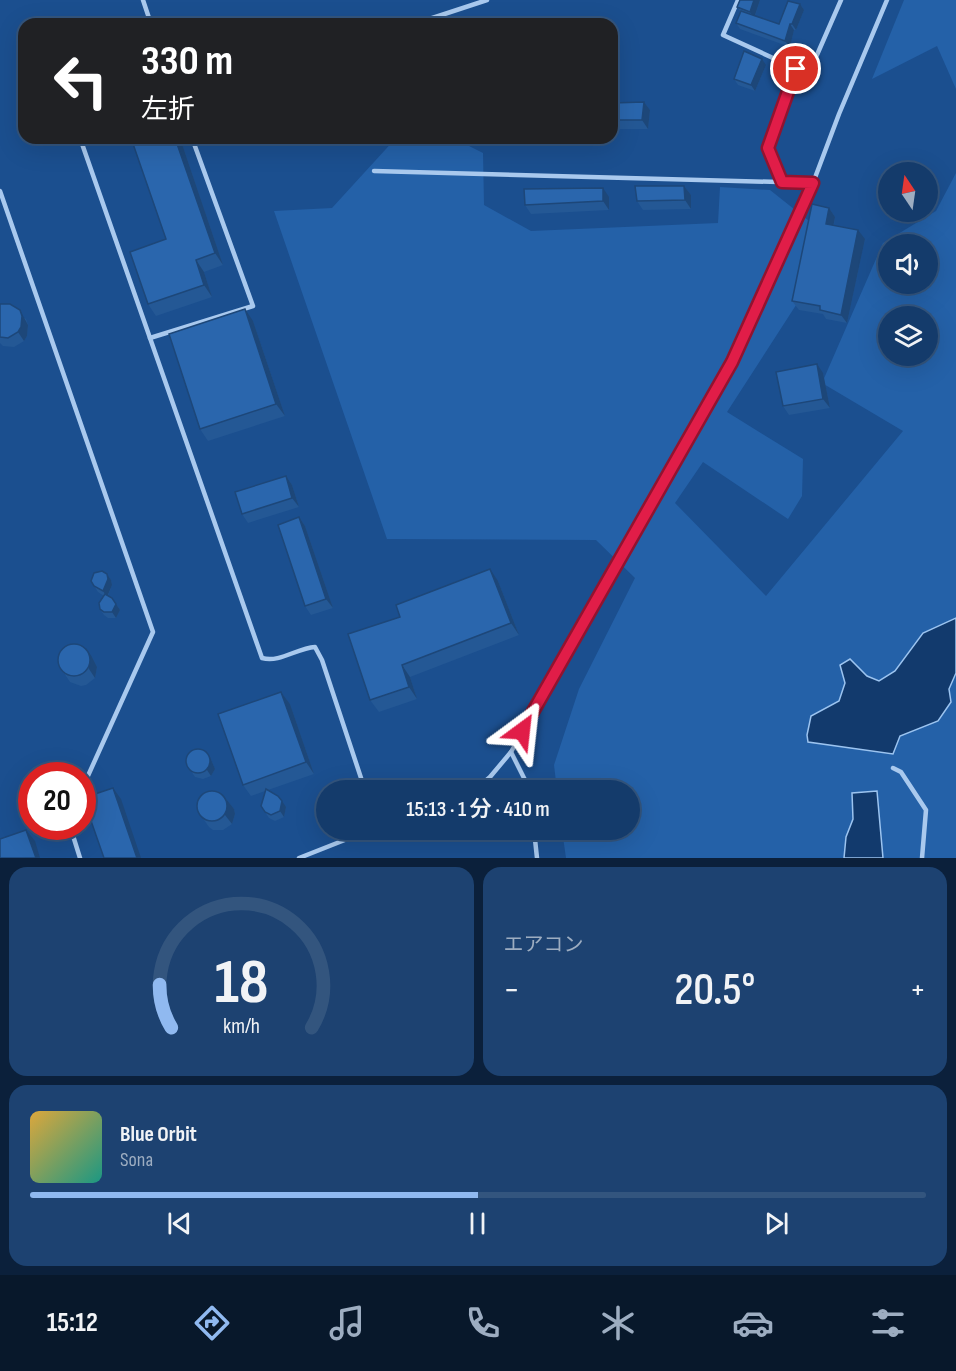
<!DOCTYPE html>
<html lang="ja">
<head>
<meta charset="utf-8">
<style>
  :root { --surface:#143b6b; --page:#1d4271; --text:#f1f3f6; --muted:#9dadc1; --line:#33557e; --accent:#90b9f0 }
  body { margin:0; font-family:"Sofia Sans Condensed","Noto Sans JP",sans-serif; background:var(--page); color:var(--text); height:100vh; display:flex; flex-direction:column; font-size:22px; white-space:nowrap }
  * { box-sizing:border-box; margin:0 }
  p { font-size:20px; color:var(--muted) }
  .icon { flex:none; width:33px; height:33px; fill:none; stroke:currentColor; stroke-width:2; stroke-linecap:round; stroke-linejoin:round }
  .map { position:relative; height:858px; overflow:hidden }
  .side { display:flex; flex-direction:column; gap:9px; padding:9px; background:#0b203b; flex:1 }
  .side>* { flex:none }
  .top-card { position:absolute; left:18px; top:18px; width:600px; height:126px; border-radius:18px; box-shadow:0 6px 24px #0002,0 0 0 2px var(--line); background:#202124; color:#fff; overflow:hidden }
  .needle { width:39px; rotate:347deg }
  .fabs { position:absolute; left:878px; top:162px; display:grid; gap:12px }
  .fabs a { display:grid; place-items:center; width:60px; height:60px; border-radius:50%; background:var(--surface); box-shadow:0 6px 24px #0002,0 0 0 2px var(--line); font-size:30px }
  .speed { position:absolute; left:18px; top:762px; display:flex; gap:12px; font-size:30px; font-weight:700; text-align:center }
  .speed>* { display:grid; place-content:center; width:78px; height:78px; border-radius:50%; background:var(--surface); box-shadow:0 6px 24px #0002,0 0 0 2px var(--line); line-height:1 }
  .speed .limit { border:9px solid #d22; background:#fff; color:#111 }
  .pin { position:absolute; display:grid; place-items:center; width:51px; height:51px; color:#fff; margin:-26px; border:3px solid #fff; border-radius:50%; box-shadow:0 2px 6px #0007 }
  .me { position:absolute; width:66px; margin:-33px; rotate:30deg; stroke-linejoin:round; filter:drop-shadow(0 0 4px #0008) }
  .turn { display:flex; align-items:center; gap:21px; height:126px; padding:0 24px; font-size:27px }
  .turn .icon { width:78px; height:78px; stroke-width:2.5 }
  .turn b { display:block; font-size:42px; line-height:51px }
  .big { font-size:45px; font-weight:600; line-height:1.1 }
  .side .widget { flex:1; display:flex; flex-direction:column; justify-content:center; gap:9px; min-width:0; padding:0 21px; border-radius:18px; background:var(--page) }
  .side .dial { align-items:center; gap:0 }
  .dial svg { height:156px; overflow:visible; fill:none; stroke:var(--line); stroke-width:7; stroke-linecap:round; text-anchor:middle }
  .dial text { fill:var(--text); stroke:none }
  .song { display:flex; align-items:center; gap:18px }
  .cover { width:72px; height:72px; border-radius:9px; background:linear-gradient(135deg,hsl(40 70% 55%),hsl(170 70% 35%)) }
  .played { height:6px; border-radius:3px; background:linear-gradient(90deg,var(--accent) 50%,var(--line) 50%) }
  .keys { display:flex; justify-content:space-around; direction:ltr }
  .heat { display:flex; justify-content:space-between; align-items:center; font-size:33px; direction:ltr }
  .side .tiles { flex:1; display:grid; gap:9px; grid-template-columns:1fr 1fr }
  .widget:last-child { grid-column:span 2 }
  .trip { position:absolute; left:316px; top:780px; width:324px; height:60px; border-radius:30px; background:var(--surface); box-shadow:0 6px 24px #0002,0 0 0 2px var(--line); font-weight:600; line-height:60px; text-align:center }
  .dock { display:flex; height:96px; justify-content:space-around; align-items:center; background:#08182b; color:var(--muted) }
  .dock .icon { width:42px; height:42px }
  .dock .active { color:var(--accent) }
  .dock b { font-size:27px; color:var(--text) }
  .map>svg:first-child { display:block }
  .green { fill:#2461a8; fill-rule:evenodd }
  .water { fill:#123a6d; stroke:#9cc4f0; stroke-width:1.5 }
  .lines { fill:none; stroke-linecap:round; stroke-linejoin:round }
  .service { stroke:#a9c9ee; stroke-width:4.5 }
  .wall { fill:#245895 }
  .shaded-wall { fill:#1d4779 }
  .building { fill:#2a66ad; stroke:#1d4779; stroke-width:1.5 }
  .route-casing { stroke:#92132f; stroke-width:15 }
  .route { stroke:#e11d48; stroke-width:10 }
</style>
</head>
<body>
<div class="map">
<svg width="956" height="858" viewBox="0 0 956 858">
  <rect width="100%" height="100%" fill="#1b4f8f"/>
  <!-- green -->
  <g class="green">
    <path d="M904,0h52v89l-19,-43 -65,33z"/>
    <path d="M396,138h57l30,15 1,52 47,26 187,-8 2,-36 50,3 39,31 -11,81 -71,110 76,47 -1,37 -14,23 -85,-57 -28,41 91,93 137,-165 -81,-48 61,-140 53,-32 20,-38v685h-390l-4,-28h68v-40h-73l-3,-25 25,-76 56,-111 -39,-38 -209,-1 -113,-328 58,-3zM888,244h39v40h-39zM888,316h39v40h-39z"/>
  </g>
  <!-- water -->
  <g class="water">
    <path d="M956,618v55l-7,16 2,13 -13,19 -38,15 -7,18 -85,-12 -1,-7 4,-19 28,-15 6,-18 -5,-18 10,-6 17,17 12,5 16,-10 28,-38z"/>
    <path d="M877,791l6,67h-39l2,-21 7,-18 -1,-26z"/>
  </g>
  <g class="lines">
    <!-- service -->
    <g class="service">
      <path d="M143,0l8,24"/>
      <path d="M738,0l-15,35 74,34"/>
      <path d="M414,24l73,-24"/>
      <path d="M80,138l182,520c18,5 35,-10 53,-11l7,13 43,130"/>
      <path d="M374,171l439,12"/>
      <path d="M782,182l-14,-34 29,-79 16,-5 28,-64"/>
      <path d="M0,191l153,441 -71,157"/>
      <path d="M150,338l103,-32 -61,-168"/>
      <path d="M511,752l19,38"/>
      <path d="M893,768l8,4 25,38 -4,48"/>
      <path d="M475,790l15,-13 21,-25 221,-390 81,-179 26,-69 48,-114"/>
      <path d="M70,826l10,32"/>
      <path d="M534,830l3,28"/>
      <path d="M299,858l71,-28"/>
    </g>
  </g>
  <!-- wall -->
  <g class="wall">
    <path d="M740,0h20l-5,16 24,8 21,-20 4,6 -8,20h-2l-4,17 -50,-18 -4,-6 5,-11 -4,-5z"/>
    <path d="M766,65l-11,26 -17,-6 -4,-6z"/>
    <path d="M644,102l6,8 -2,19h-36v-26z"/>
    <path d="M180,138l43,127 -19,7 8,25 -56,19 -8,-12 18,-65z"/>
    <path d="M684,186l7,9v14l-48,1 -6,-9z"/>
    <path d="M609,197v13l-78,4 -6,-9z"/>
    <path d="M829,208l6,9 -1,8 31,14 -18,84 -21,-4 -3,-5 -24,-4 -7,-9z"/>
    <path d="M0,304l26,15 2,6 -1,11 -3,5 -10,6 -11,-1 -3,-3z"/>
    <path d="M253,321l32,95 -77,25 -8,-12z"/>
    <path d="M823,373l7,35 -41,7 -6,-9z"/>
    <path d="M286,476l6,9 7,22 -51,16 -6,-9z"/>
    <path d="M299,517l6,9 28,82 -22,7 -6,-9z"/>
    <path d="M107,574l4,6 1,5 -4,11 4,2 8,12 -4,8h-8l-4,-3 -4,-6 4,-13 -6,-4 -7,-11z"/>
    <path d="M498,581l21,54 -109,42 7,22 -38,13 -9,-12 30,-83z"/>
    <path d="M92,657l5,10 -2,11 -9,7 -5,1 -11,-4 -12,-18z"/>
    <path d="M281,692l9,12 24,70 -46,16 18,17 -2,10 -9,4 -6,-3 -4,-6v-21l-14,5 -8,-11z"/>
    <path d="M210,757l5,12 -4,7 -8,3 -8,-2 -4,-6z"/>
    <path d="M227,800l7,9 1,5 -3,10 -9,6h-10l-4,-3 -12,-17z"/>
  </g>
  <!-- shaded-wall -->
  <g class="shaded-wall">
    <path d="M754,0h6l-6,18 -4,-6z"/>
    <path d="M800,4l4,6 -8,20 -4,-6z"/>
    <path d="M790,24l4,6 -4,17 -5,-6z"/>
    <path d="M762,59l4,6 -11,26 -4,-6z"/>
    <path d="M644,102l6,8 -2,19 -6,-9z"/>
    <path d="M175,138h5l43,127 -8,-12z"/>
    <path d="M684,186l7,9v14l-6,-9z"/>
    <path d="M603,188l6,9v13l-6,-9z"/>
    <path d="M829,208l6,9 -3,16 -6,-9z"/>
    <path d="M858,230l7,9 -18,84 -6,-8z"/>
    <path d="M196,260l8,12 8,25 -8,-12z"/>
    <path d="M245,309l8,12 32,95 -9,-12z"/>
    <path d="M20,310l8,15 -1,11 -3,5 -6,-9z"/>
    <path d="M817,364l6,9 7,35 -7,-9z"/>
    <path d="M286,476l6,9 7,22 -7,-9z"/>
    <path d="M299,517l6,9 28,82 -7,-9z"/>
    <path d="M490,569l8,12 21,54 -8,-12z"/>
    <path d="M107,574l4,6 1,5 -5,12 -4,-6z"/>
    <path d="M112,598l8,12 -4,8 -4,-6z"/>
    <path d="M86,648l6,9 5,10 -2,11 -6,-9z"/>
    <path d="M402,665l8,12 7,22 -8,-12z"/>
    <path d="M281,692l9,12 24,70 -8,-12z"/>
    <path d="M206,751l4,6 5,12 -4,7 -4,-6z"/>
    <path d="M113,788l8,11 20,59h-4z"/>
    <path d="M227,800l7,9 1,5 -3,10 -7,-9z"/>
    <path d="M282,801l4,6 -2,10 -4,-6z"/>
    <path d="M26,830l9,11 5,17h-4z"/>
  </g>
  <!-- building -->
  <g class="building">
    <path d="M740,0h14l-4,12 -13,-5z"/>
    <path d="M788,1l12,3 -8,20h-2l-5,17 -49,-18 5,-12 38,13z"/>
    <path d="M744,51l18,8 -11,26 -17,-6z"/>
    <path d="M644,102l-2,18h-30v-17z"/>
    <path d="M131,138h44l40,115 -19,7 8,25 -56,19 -18,-52 36,-13z"/>
    <path d="M635,186h49l1,14 -48,1z"/>
    <path d="M603,188v13l-78,4 -1,-16z"/>
    <path d="M812,204l17,4 -3,16 32,6 -17,85 -21,-5v-4l-28,-5z"/>
    <path d="M0,304h10l10,6 2,6 -1,11 -3,5 -10,6 -8,-1z"/>
    <path d="M245,309l31,95 -76,25 -31,-95z"/>
    <path d="M817,364l6,35 -40,7 -7,-34z"/>
    <path d="M286,476l6,22 -50,16 -7,-22z"/>
    <path d="M299,517l27,82 -21,7 -27,-81z"/>
    <path d="M490,569l21,54 -109,42 7,22 -39,13 -22,-66 52,-17 -4,-12z"/>
    <path d="M102,571l5,3 1,5 -5,12 -9,-5 -3,-5 3,-8z"/>
    <path d="M105,594l7,4 4,6 -4,8h-8l-4,-3 -1,-6z"/>
    <circle cx="74" cy="660" r="16"/>
    <path d="M281,692l25,70 -63,23 -25,-71z"/>
    <circle cx="198" cy="761" r="12"/>
    <path d="M113,788l24,70h-33l-21,-60z"/>
    <path d="M266,789l12,7 4,5 -2,10 -9,4 -6,-3 -4,-6z"/>
    <circle cx="212" cy="806" r="15"/>
    <path d="M26,830l10,28h-36v-19z"/>
  </g>
  <g class="lines">
    <defs>
      <path id="route" d="M522,731l210,-369 81,-179 -31,-1 -14,-34 28,-79"/>
    </defs>
    <!-- route casing -->
    <use href="#route" class="route-casing"/>
    <!-- route -->
    <use href="#route" class="route"/>
  </g>
</svg>
<div class="fabs">
<a><svg class="needle" viewBox="-14 -14 28 28"><path d="M0-13l5 13h-10z" fill="#e53935"/><path d="M0 13l5-13h-10z" fill="#9dadc1"/></svg></a>
<a><svg class="icon" aria-label="sound" viewBox="0 0 24 24"><path d="M4 9h4l5-4v14l-5-4H4zM17 9q2 3 0 6"/></svg></a>
<a><svg class="icon" aria-label="layers" viewBox="0 0 24 24"><path d="M12 4l9 5-9 5-9-5zM3 14l9 5 9-5"/></svg></a>
</div>
<div class="speed"><div class="limit">20</div></div>
<div class="pin" style="left:796px;top:69px;background:#d93025"><svg class="icon" aria-label="arrive" viewBox="0 0 24 24"><path d="M6 21V4h12l-3 4 3 4H6"/></svg></div>
<svg class="me" style="left:522px;top:731px" viewBox="-20 -20 40 40"><path d="M0-17L14 15 0 8-14 15z" fill="#e11d48" stroke="#fff" stroke-width="4"/></svg>
<div class="trip">15:13 · 1 分 · 410 m</div>
<div class="top-card">
<div class="turn"><svg class="icon" aria-label="left" viewBox="0 0 24 24"><path d="M17 20v-9H6M10 6l-5 5 5 5"/></svg><div><b>330 m</b>左折</div></div>
</div>
</div>
<section class="side">
<div class="tiles">
<div class="widget dial"><svg viewBox="0 0 100 80">
<path d="M14 69A42 42 0 1 1 86 69"/>
<path d="M14 69A42 42 0 0 1 8 47" stroke="#90b9f0"/>
<text x="50" y="56" font-size="32" font-weight="700">18</text>
<text x="50" y="72" font-size="11">km/h</text>
</svg></div>
<div class="widget"><p>エアコン</p>
<div class="heat"><a>−</a><b class="big">20.5°</b><a>+</a></div>
</div>
<div class="widget">
<div class="song"><i class="cover"></i><div><b>Blue Orbit</b><p>Sona</p></div></div>
<div class="played"></div>
<div class="keys"><svg class="icon" aria-label="previous" viewBox="0 0 24 24"><path d="M18 5L8 12l10 7zM5 5v14"/></svg><svg class="icon" aria-label="pause" viewBox="0 0 24 24"><path d="M8 5v14M16 5v14"/></svg><svg class="icon" aria-label="next" viewBox="0 0 24 24"><path d="M6 5l10 7-10 7zM19 5v14"/></svg></div>
</div>
</div>
</section>
<nav class="dock">
<b>15:12</b>
<svg class="icon active" aria-label="directions" viewBox="0 0 24 24"><path d="M12 3l9 9-9 9-9-9zM9 14v-3h6M13 9l2 2-2 2"/></svg>
<svg class="icon" aria-label="music" viewBox="0 0 24 24"><path d="M9 18V5l10-2v13"/><circle cx="6" cy="18" r="3"/><circle cx="16" cy="16" r="3"/></svg>
<svg class="icon" aria-label="phone" viewBox="0 0 24 24"><path d="M5 4h4l2 5-3 2q2 4 5 5l2-3 5 2v4C11 20 4 13 5 4z"/></svg>
<svg class="icon" aria-label="climate" viewBox="0 0 24 24"><path d="M12 3v18M4 7l16 10M4 17L20 7"/></svg>
<svg class="icon" aria-label="car" viewBox="0 0 24 24"><path d="M5 17H2v-5l4-1 3-4h7l3 4 3 1v5h-3M9 17h6M6 11h13"/><circle cx="7" cy="17" r="2"/><circle cx="17" cy="17" r="2"/></svg>
<svg class="icon" aria-label="filters" viewBox="0 0 24 24"><path d="M4 7h16M4 17h16"/><circle cx="9" cy="7" r="2"/><circle cx="15" cy="17" r="2"/></svg>
</nav>
</body>
</html>
